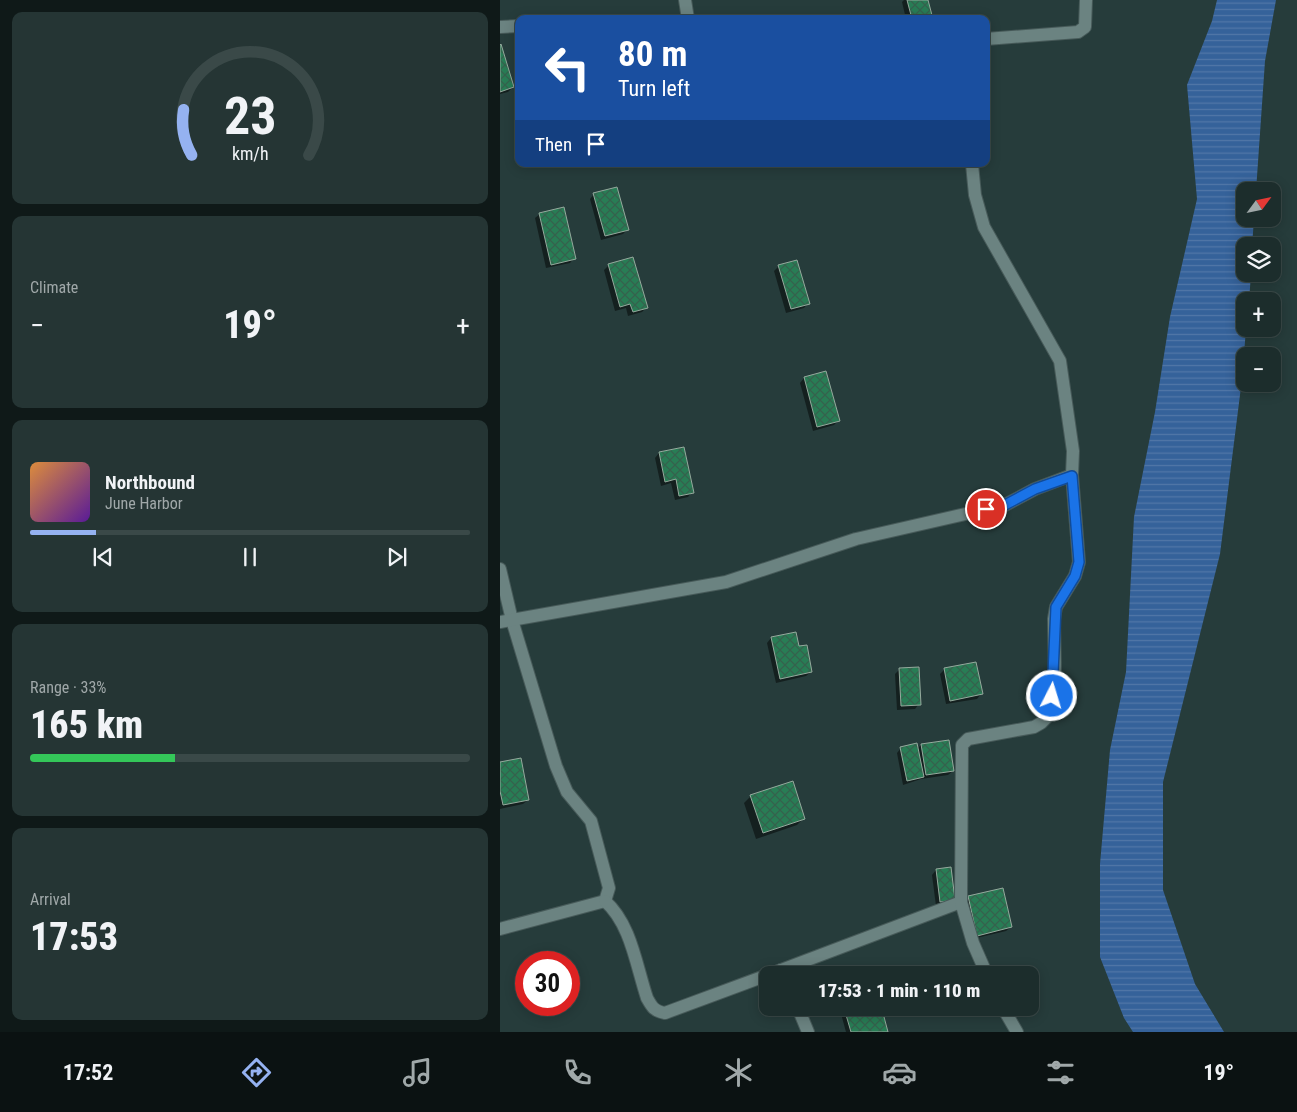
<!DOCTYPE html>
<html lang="en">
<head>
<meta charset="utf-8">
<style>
  :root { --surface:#1c2d2c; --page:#253534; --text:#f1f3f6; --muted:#a0a8a9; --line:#3a4948; --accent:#95b2f1 }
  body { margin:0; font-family:"Roboto Condensed",sans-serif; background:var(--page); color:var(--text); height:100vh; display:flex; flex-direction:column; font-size:19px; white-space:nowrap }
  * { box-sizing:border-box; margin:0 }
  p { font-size:16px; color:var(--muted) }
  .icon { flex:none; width:28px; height:28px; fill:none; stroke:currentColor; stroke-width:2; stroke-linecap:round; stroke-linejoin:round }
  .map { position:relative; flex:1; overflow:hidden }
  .sheet { display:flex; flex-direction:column; gap:12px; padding:12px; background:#0f1918; width:500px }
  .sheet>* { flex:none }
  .top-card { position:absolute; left:15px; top:15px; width:475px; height:152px; border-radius:10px; box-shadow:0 2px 12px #0003,0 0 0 1px var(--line); background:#1a4fa0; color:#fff; overflow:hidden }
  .needle { width:32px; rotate:57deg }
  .controls { position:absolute; left:736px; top:182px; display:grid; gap:10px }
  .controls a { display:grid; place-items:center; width:45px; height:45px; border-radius:10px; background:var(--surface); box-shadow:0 2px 12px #0003,0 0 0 1px var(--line); font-size:25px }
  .speed { position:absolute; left:15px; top:951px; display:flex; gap:10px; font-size:25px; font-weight:700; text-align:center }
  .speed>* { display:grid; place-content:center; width:65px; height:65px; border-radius:50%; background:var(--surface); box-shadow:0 2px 12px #0003,0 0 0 1px var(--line); line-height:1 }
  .speed .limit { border:8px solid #d22; background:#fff; color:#111 }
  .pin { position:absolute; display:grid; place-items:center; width:42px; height:42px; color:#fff; margin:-21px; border:2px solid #fff; border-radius:50%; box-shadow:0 1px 5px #0007 }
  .me { position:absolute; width:55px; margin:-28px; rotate:5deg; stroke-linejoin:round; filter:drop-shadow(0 0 4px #0008) }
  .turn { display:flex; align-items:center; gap:18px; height:105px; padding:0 20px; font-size:22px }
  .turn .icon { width:65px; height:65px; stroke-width:2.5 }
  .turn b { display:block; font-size:35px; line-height:42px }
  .then { display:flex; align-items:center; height:48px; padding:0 20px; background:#0003; gap:10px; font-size:19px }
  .big { font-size:38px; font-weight:800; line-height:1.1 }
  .sheet .tile { flex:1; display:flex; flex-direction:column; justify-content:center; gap:8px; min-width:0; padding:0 18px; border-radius:10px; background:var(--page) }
  .sheet .dial { align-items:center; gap:0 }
  .dial svg { height:130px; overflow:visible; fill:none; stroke:var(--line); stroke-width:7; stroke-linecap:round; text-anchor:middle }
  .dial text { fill:var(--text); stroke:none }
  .song { display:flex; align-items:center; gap:15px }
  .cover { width:60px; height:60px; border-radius:8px; background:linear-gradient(135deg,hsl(30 70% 55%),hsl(270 70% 35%)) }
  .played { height:5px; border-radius:2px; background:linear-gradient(90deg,var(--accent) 15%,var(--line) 15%) }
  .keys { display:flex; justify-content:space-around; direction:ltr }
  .heat { display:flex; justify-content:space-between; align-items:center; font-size:28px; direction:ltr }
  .charge { height:8px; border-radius:4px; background:linear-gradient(90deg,#34c759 33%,var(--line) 0) }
  .trip { position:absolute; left:259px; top:966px; width:280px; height:50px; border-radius:10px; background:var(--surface); box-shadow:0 2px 12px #0003,0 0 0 1px var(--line); font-weight:800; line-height:50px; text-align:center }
  .tab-bar { display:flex; height:80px; justify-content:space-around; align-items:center; background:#0b1212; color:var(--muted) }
  .tab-bar .icon { width:35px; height:35px }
  .tab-bar .selected { color:var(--accent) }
  .tab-bar b { font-size:22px; color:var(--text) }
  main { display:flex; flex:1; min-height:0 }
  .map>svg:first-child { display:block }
  .water { fill:url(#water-rules) }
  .shadow { fill:#0007 }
  .building { fill:url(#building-cross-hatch); stroke:#95a99d }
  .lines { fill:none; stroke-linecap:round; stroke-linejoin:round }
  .street-casing { stroke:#475a59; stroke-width:14 }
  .street { stroke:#6b8381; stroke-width:12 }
  .route-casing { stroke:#114b97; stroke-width:12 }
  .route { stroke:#1a73e8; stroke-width:9 }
</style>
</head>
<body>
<main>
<section class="sheet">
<div class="tile dial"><svg viewBox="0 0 100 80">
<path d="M14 69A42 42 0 1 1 86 69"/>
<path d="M14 69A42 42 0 0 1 9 41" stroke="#95b2f1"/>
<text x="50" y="56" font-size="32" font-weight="700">23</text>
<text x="50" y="72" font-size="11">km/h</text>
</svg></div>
<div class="tile"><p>Climate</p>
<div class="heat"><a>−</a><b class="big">19°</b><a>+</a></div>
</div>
<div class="tile">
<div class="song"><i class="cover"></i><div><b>Northbound</b><p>June Harbor</p></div></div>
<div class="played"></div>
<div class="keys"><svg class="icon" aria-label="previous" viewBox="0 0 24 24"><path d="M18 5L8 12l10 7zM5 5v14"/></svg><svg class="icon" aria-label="pause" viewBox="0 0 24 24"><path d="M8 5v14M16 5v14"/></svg><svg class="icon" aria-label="next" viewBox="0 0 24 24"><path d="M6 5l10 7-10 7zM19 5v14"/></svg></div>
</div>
<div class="tile"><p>Range · 33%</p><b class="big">165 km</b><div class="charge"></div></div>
<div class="tile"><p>Arrival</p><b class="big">17:53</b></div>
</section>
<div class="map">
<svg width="797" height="1032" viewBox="0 0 797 1032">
  <defs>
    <pattern id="water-rules" width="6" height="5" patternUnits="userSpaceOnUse" patternTransform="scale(1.25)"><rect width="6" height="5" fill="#35629a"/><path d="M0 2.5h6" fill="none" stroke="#5278a8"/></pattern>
    <pattern id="building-cross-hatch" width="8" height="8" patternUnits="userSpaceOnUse" patternTransform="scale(1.25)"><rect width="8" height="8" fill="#287d55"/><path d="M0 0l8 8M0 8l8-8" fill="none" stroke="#35624d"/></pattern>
  </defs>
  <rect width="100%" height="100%" fill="#263c3b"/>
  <!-- water -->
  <path class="water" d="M717,0h59l-11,61 -9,130h-11v28h9l-2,27h-7v28h6l-2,27h-4l1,28 -4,50 -22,175 -57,228v108l32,94 29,48h-91l-9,-14 -24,-61v-93l10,-114 16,-78 8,-155 21,-105 15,-95 27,-118 -10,-114 25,-64z"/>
  <!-- shadow -->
  <g class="shadow">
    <path d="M404,0h23l4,19h-25l-4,-17z"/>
    <path d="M0,46l13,41 -5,5 -8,2z"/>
    <path d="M94,194l34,35 -5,5 -22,6 -11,-41z"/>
    <path d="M40,214l34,44 -4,5 -24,5 -11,-50z"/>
    <path d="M109,265l37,43 -4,4 -14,4 -2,-8 -11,3 -11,-41z"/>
    <path d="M279,266l29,37 -4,5 -18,5 -12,-42z"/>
    <path d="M304,378l34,43 -4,4 -21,6 -13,-48z"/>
    <path d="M183,448l9,44 -4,5 -13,3 -4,-17 -10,3 -6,-28 4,-5z"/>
    <path d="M295,633l3,15 13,24 -5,4 -30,7 -9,-40 4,-5z"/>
    <path d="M400,669l19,35 -4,5 -18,1 -2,-36z"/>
    <path d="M444,670l37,24 -4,5 -31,5 -6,-30z"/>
    <path d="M421,745l32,26 -5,4 -27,4 -18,6 -6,-32 4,-5 16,1z"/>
    <path d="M0,764l28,36 -5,4 -23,5z"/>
    <path d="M251,796l53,22 -7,7 -41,14 -12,-36z"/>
    <path d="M436,870l18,29 -18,7 -4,-31z"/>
    <path d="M468,897l43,30 -5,4 -34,8 -8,-37z"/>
    <path d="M343,1008h26l3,9 15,15h-41l-6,-22z"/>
  </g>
  <!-- building -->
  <g class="building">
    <path d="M407,0h21l5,19h-21z"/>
    <path d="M1,44l13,43 -14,5v-47z"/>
    <path d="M117,187l12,43 -24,6 -12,-43z"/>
    <path d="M64,207l12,52 -25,6 -12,-52z"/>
    <path d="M133,257l15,51 -15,4 -3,-8 -10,3 -12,-43z"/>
    <path d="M297,260l13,44 -19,5 -13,-44z"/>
    <path d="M326,371l14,50 -23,6 -13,-50z"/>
    <path d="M184,447l10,46 -15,3 -3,-17 -11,3 -6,-30z"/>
    <path d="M296,632l3,14 8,-1 5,27 -32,7 -9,-42z"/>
    <path d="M476,662l7,32 -33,7 -6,-33z"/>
    <path d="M419,667l2,38 -20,1 -2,-38z"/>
    <path d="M449,740l5,31 -28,4 -5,-31z"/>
    <path d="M417,743l7,34 -17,4 -7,-34z"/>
    <path d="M21,758l8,42 -26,5 -3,-14v-29z"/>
    <path d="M293,781l12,38 -42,14 -13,-38z"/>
    <path d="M451,867l4,33 -15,2 -4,-33z"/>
    <path d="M503,888l9,39 -35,9 -9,-40z"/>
    <path d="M344,1008h26l3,8 10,-3 5,19h-37z"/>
  </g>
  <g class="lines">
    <defs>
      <g id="street">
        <path d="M185,0l3,19"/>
        <path d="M0,27l19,-1"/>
        <path d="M486,39l92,-7 7,-5 1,-27"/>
        <path d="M0,569l12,51 44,146 11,26 24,29 18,67 -4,13 -105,28"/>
        <path d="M0,622l226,-40 130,-43 149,-34 30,-16 37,-14 1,-24 -13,-90 -76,-134 -9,-32 -3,-31"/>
        <path d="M105,901c26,23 31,64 42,97 5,9 7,13 18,15l116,-43"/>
        <path d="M283,975l-2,-5 180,-68"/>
        <path d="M487,975l-14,-32 -12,-41 1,-157 6,-6 66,-12 7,-4 10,-10 4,-35 -1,-59 2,-12 19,-31 4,-14 -7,-87"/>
        <path d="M298,1008l10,24"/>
        <path d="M503,1008l14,24"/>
      </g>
    </defs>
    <!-- street casing -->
    <use href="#street" class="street-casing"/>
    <!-- street -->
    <use href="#street" class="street"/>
  </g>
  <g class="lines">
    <defs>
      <path id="route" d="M486,509l19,-4 30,-16 37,-13 7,86 -4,14 -19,31 -4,89"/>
    </defs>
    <!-- route casing -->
    <use href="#route" class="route-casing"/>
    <!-- route -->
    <use href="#route" class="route"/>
  </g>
</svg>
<div class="controls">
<a><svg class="needle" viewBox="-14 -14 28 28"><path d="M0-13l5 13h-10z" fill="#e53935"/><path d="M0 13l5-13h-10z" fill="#a0a8a9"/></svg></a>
<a><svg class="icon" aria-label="layers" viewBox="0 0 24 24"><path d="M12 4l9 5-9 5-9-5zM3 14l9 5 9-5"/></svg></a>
<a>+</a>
<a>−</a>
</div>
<div class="speed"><div class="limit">30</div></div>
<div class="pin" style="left:486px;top:509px;background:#d93025"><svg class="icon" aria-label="arrive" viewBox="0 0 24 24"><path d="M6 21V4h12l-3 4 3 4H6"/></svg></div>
<svg class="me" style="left:552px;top:696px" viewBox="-20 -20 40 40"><circle r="17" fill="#1a73e8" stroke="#fff" stroke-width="3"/><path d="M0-11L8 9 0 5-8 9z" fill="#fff"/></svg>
<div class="trip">17:53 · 1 min · 110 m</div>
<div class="top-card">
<div class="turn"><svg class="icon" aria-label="left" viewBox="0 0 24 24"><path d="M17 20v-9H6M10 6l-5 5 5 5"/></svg><div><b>80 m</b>Turn left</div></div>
<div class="then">Then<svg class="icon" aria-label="arrive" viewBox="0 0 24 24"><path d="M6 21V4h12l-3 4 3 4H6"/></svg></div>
</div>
</div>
</main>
<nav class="tab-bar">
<b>17:52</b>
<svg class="icon selected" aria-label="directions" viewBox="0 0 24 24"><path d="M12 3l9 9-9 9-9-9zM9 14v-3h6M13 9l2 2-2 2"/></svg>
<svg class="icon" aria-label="music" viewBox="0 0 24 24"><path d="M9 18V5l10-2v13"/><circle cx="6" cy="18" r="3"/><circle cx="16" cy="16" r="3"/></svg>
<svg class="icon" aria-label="phone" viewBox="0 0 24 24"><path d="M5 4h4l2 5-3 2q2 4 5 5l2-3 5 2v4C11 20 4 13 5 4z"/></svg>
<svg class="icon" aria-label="climate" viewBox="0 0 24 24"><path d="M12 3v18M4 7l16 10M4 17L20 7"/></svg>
<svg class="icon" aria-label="car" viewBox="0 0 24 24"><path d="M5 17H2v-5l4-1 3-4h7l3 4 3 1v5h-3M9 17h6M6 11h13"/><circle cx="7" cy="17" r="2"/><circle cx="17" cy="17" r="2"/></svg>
<svg class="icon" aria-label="filters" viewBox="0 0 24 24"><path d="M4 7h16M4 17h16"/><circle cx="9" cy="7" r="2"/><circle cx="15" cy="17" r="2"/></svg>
<b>19°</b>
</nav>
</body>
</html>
